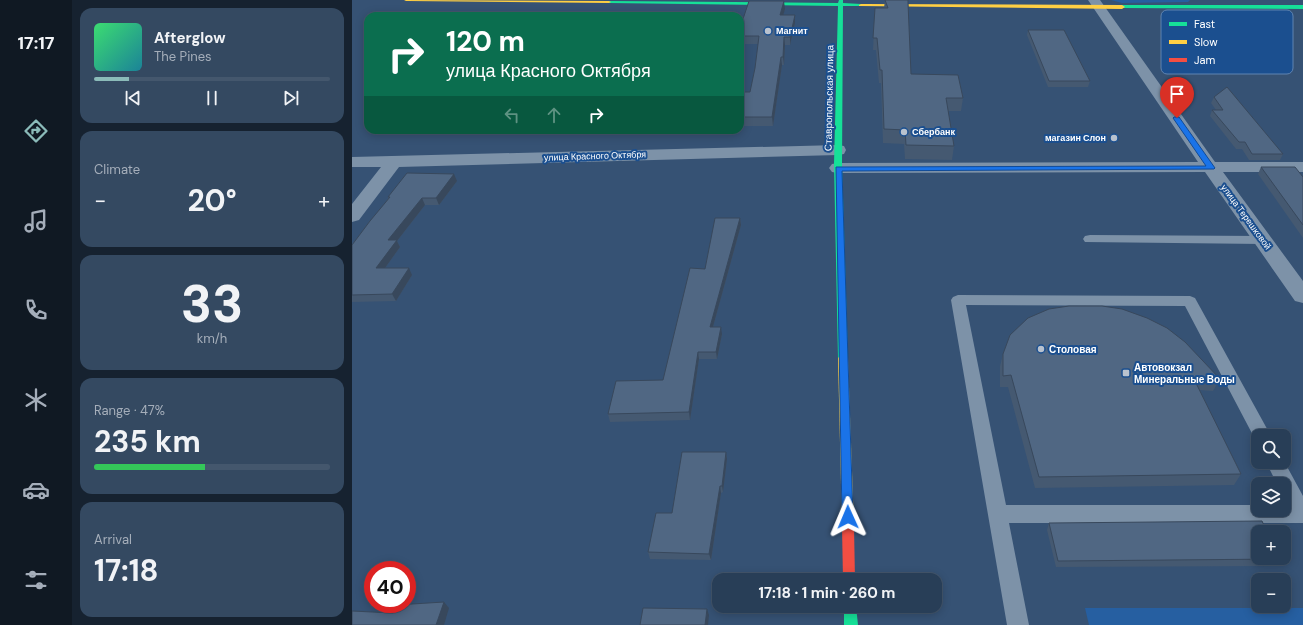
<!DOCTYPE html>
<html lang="en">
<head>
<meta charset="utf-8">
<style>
  :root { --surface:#283e57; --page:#344961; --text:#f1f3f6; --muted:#a5aeba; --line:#44576d; --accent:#8bbbb9 }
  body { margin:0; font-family:"DM Sans",sans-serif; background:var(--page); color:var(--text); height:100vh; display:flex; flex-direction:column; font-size:15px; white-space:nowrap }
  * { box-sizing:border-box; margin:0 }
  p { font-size:13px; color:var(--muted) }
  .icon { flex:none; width:22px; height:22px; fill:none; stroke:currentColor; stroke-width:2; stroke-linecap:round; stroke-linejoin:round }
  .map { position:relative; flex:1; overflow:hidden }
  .side { display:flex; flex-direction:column; gap:8px; padding:8px; background:#162230; width:280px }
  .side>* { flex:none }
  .hud { position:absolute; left:12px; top:12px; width:380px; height:122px; border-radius:12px; box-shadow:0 2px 10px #0003,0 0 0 1px var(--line); background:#0b6e4f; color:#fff; overflow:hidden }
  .controls { position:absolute; left:899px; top:429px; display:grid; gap:8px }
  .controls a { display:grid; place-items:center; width:40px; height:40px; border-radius:8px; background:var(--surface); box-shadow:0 2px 10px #0003,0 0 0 1px var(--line); font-size:20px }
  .speed { position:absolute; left:12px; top:561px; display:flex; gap:8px; font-size:20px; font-weight:700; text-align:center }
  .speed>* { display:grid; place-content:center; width:52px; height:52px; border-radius:50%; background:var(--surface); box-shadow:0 2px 10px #0003,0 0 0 1px var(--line); line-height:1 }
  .speed .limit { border:6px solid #d22; background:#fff; color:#111 }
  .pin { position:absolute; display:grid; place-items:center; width:34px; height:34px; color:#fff; margin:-41px -17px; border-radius:50% 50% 50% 0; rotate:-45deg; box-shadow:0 0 4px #0007 }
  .pin .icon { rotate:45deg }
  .me { position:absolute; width:44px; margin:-22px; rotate:359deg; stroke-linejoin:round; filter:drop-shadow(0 0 3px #0008) }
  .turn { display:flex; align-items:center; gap:14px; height:84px; padding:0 16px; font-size:18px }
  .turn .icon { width:52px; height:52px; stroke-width:2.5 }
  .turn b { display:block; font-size:28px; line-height:34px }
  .lanes { display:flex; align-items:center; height:38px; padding:0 16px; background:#0003; justify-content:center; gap:20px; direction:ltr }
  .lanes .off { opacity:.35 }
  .big { font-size:30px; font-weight:700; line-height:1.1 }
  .side .card { flex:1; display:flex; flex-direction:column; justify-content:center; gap:6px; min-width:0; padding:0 14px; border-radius:12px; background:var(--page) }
  .side .dial { align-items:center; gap:0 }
  .dial b { font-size:52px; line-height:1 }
  .song { display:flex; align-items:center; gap:12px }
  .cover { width:48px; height:48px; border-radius:6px; background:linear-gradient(135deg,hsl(140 70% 55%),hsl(190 70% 35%)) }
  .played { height:4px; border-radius:2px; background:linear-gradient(90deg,var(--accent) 15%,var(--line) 15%) }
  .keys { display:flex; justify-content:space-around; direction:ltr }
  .heat { display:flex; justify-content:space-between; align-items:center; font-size:22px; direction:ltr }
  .charge { height:6px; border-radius:3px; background:linear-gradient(90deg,#34c759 47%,var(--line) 0) }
  .trip { position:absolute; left:360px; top:573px; width:230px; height:40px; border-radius:12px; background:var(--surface); box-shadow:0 2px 10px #0003,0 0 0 1px var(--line); font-weight:700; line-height:40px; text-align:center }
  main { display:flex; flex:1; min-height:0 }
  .dock { display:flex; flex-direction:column; width:72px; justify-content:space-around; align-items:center; background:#101923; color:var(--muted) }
  .dock .icon { width:28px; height:28px }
  .dock .current { color:var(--accent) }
  .dock b { font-size:18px; color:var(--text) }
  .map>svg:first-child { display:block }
  .green { fill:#265fa1 }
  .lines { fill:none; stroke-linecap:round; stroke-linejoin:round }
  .lane { fill:#7d92a8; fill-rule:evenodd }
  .street { fill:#7d92a8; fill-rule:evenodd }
  .fast { fill:#16e098; fill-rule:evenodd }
  .slow { fill:#ffcf43; fill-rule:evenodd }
  .jam { fill:#f24e42; fill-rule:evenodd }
  .wall { fill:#455971 }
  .shaded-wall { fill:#38485c }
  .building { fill:#506783; stroke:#38485c }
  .route { fill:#1a73e8; stroke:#114b97 }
  .poi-dot { fill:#b9c2ce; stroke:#1b4f8f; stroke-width:1.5 }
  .labels { text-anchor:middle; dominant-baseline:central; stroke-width:4; stroke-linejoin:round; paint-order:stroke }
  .far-poi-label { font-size:9px; font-weight:bold; fill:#fff; stroke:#1b4f8f; text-anchor:start }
  .far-street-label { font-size:9px; fill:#fff; stroke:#1b4f8f }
  .street-label { font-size:10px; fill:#fff; stroke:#1b4f8f }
  .poi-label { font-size:10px; font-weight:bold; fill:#fff; stroke:#1b4f8f; text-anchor:start }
  .key { fill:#1b4f8f; stroke:#5f84b1; stroke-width:1 }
  .key-label { font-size:11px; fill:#fff }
</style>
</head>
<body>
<main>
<nav class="dock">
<b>17:17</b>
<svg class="icon current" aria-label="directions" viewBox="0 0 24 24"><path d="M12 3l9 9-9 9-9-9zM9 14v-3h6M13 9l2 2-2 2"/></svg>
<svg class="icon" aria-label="music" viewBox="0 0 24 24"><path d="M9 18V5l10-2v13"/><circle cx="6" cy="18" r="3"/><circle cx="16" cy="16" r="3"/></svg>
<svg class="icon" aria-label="phone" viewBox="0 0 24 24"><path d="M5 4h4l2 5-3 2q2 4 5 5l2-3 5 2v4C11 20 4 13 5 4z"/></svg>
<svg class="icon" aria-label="climate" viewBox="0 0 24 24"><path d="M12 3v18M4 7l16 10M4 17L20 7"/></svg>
<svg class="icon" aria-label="car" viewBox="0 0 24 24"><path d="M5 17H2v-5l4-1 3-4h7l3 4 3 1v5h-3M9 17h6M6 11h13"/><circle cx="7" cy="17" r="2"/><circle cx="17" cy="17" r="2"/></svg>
<svg class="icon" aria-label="filters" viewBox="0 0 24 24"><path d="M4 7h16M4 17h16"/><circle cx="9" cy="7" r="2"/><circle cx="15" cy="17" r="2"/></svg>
</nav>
<section class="side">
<div class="card">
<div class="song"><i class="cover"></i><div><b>Afterglow</b><p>The Pines</p></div></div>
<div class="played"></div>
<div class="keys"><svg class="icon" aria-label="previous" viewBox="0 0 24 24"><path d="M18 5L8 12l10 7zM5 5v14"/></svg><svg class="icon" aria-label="pause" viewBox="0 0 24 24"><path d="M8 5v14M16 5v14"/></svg><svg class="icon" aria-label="next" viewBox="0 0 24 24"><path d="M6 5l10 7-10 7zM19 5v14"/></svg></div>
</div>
<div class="card"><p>Climate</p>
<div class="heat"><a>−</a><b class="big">20°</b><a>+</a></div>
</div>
<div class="card dial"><b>33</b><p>km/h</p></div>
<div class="card"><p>Range · 47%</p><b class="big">235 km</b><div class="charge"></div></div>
<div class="card"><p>Arrival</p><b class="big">17:18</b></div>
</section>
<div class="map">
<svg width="951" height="625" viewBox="0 0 951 625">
  <rect width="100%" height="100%" fill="#365274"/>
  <!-- green -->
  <g class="green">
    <path d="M759,0h79l-2,2 -66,1z"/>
    <path d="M733,608h218v17h-214z"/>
  </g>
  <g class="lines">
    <!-- lane -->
    <g class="lane">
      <path d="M738,235l173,1 5,1 2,3 -2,3 -5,1 -178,-2 -2,-3 2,-3z"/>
      <path d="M606,295l232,1 5,2 76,138h-13v6l-2,-1 -71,-135 -219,-1 40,200h252v5h26v-5h4l-4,-8v-13h-7l-11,-22 18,-1 19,35v27h-294l20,102h-22l-56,-325 2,-3z"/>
    </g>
    <!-- street -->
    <g class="street">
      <path d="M736,0h12l115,162h88v10h-80l80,109v22l-8,-2 -90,-129 -367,1 -6,-1 -3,-4 3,-4 6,-1 360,-1z"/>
      <path d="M486,145l6,1 2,4 -2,4 -6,1 -439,12 -40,53 -7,2v-18l29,-37h-29v-10z"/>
    </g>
    <!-- fast -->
    <g class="fast">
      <path d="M487,0h4v3l18,1 2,1 -2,1h-18l-1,158 6,194 -2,2h-6l-2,-2 -4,-194 4,-158 -229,-3 -2,-1 2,-1 229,2z"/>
      <path d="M770,5h181v4l-183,-1v-2z"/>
      <path d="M492,606h12l2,19h-14z"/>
    </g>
    <!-- slow -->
    <g class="slow">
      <path d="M52,0l205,1 2,1 -2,1 -203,-2z"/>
      <path d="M509,4l261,1 3,2 -3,2 -263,-3v-1z"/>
      <path d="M491,355l3,1 2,2 6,169 -2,4 -4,1 -4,-1 -2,-4 -4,-169 2,-2z"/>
    </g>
    <!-- jam -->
    <path class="jam" d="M496,522l4,1 2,4 1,53h-12l-1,-53 2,-4z"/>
  </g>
  <!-- wall -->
  <g class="wall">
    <path d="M533,0h23l3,74 52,24 -2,13h-13l6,35 -2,14 -47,-1 -1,-15 -21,-1 -2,-60h-2l-3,-33h-3l2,-42h9z"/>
    <path d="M433,9l-2,6 12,8 -5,22h-5l-1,20h-2l-9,61h-33v-34h10l5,-24 3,-24h-18v-16z"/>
    <path d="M676,30l62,51 -2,6h-40l-21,-52z"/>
    <path d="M862,97l69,57 -3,6h-31l-7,-11h-6l-26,-33 2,-6h4l-5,-7z"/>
    <path d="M909,167l42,10v61l-45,-64z"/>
    <path d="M105,181l-18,24h-14l-28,36 3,6 -15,21 27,7 -16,26 -44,1v-57l36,-46v-2z"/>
    <path d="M388,218l1,7 -28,102 9,7 -5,25h-18l-9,61 -80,2 -2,-8 55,-34z"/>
    <path d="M651,354l217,25 -7,12 -14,-1 42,84 -7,11 -199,3 -27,-101h-8v-21z"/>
    <path d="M374,452l1,7 -4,33 -2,1 -10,67 -61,-1 -2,-7z"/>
    <path d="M697,523l231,36 -6,7 -218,1 -9,-37z"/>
  </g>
  <!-- shaded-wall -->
  <g class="shaded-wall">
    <path d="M432,1l1,8 -4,14 -1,-8z"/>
    <path d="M443,15v8l-5,22v-8z"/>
    <path d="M432,37l1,8 -1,20 -1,-8z"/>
    <path d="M429,57l1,8 -9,61 -1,-9z"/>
    <path d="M102,174l3,7 -18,24 -3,-7z"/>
    <path d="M70,198l3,7 -28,36 3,6 -20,28 -4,-7 12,-28z"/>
    <path d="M388,218l1,7 -30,109 -1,-7z"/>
    <path d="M57,268l3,7 -16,26 -4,-7z"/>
    <path d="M369,327l1,7 -5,25 -1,-7z"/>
    <path d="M346,352l1,7 -9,61 -1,-8z"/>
    <path d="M374,452l1,7 -4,33 -1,-6z"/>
    <path d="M368,486l1,7 -10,67 -2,-6z"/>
    <path d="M92,602l5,6 -5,17h-8z"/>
    <path d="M355,609l2,6 -1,10h-3z"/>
  </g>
  <!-- building -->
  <g class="building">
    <path d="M533,0h23v3l3,71 47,1 5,23h-17l8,48 -48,-1 -1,-15 -21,-1 -2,-59h-2l-3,-32h-4l2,-30h13z"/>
    <path d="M397,1h35l-4,14h15l-5,22h-6l-1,20h-2l-9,60h-32v-25h10l5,-24 4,-32h-19v-8z"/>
    <path d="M676,30h36l26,51h-41z"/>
    <path d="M875,87l56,67h-31l-7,-12h-6l-27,-32h11l-9,-13z"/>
    <path d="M909,167h34l8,10v48z"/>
    <path d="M55,173l47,1 -18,24h-14l-34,42h9l-21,28h33l-17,26 -40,1v-50l18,-24 20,-24h-2z"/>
    <path d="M363,218h25l-30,109h11l-5,25h-18l-9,60 -81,2 8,-33 47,-1 27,-112 15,1z"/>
    <path d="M717,306h33l20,3 25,9 20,10 18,14 35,37 -27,-2 48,97 -202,3 -28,-102 -8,1v-22l7,-19 18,-17 21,-9z"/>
    <path d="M330,452h44l-4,34h-2l-11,68 -61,-2 8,-39h16z"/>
    <path d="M910,521l5,11h-9v26h21l1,1 -222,2 -9,-38z"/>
    <path d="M92,602l-8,23h-84v-14l41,2 3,-8z"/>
    <path d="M291,608l64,1 -2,16h-65z"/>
  </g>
  <!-- route -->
  <path class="route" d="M822,117h5l36,51 -1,1 -372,2 11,346 -1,3 -4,2 -5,-2 -1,-3 -6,-350 370,-1 -33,-48z"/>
  <!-- markers -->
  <g class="poi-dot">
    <circle cx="416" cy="31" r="4"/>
    <circle cx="552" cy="132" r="4"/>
    <circle cx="762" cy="138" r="4"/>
    <circle cx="689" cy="349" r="4"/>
    <rect x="770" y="369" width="8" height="8" rx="2"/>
  </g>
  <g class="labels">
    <!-- far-poi labels -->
    <g class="far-poi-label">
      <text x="424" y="31">Магнит</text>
      <text x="560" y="132">Сбербанк</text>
      <text x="754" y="138" text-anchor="end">магазин Слон</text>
    </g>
    <!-- far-street labels -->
    <g class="far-street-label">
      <text transform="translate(243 156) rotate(-2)">улица Красного Октября</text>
      <text transform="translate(894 217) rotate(54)">улица Терешковой</text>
    </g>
    <!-- street labels -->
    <g class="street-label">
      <text transform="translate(477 98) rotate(-89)">Ставропольская улица</text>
    </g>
    <!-- poi labels -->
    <g class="poi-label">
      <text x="697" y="349">Столовая</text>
      <text x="782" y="367">Автовокзал<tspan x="782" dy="12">Минеральные Воды</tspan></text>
    </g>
  </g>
  <!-- legend -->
  <rect x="809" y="10" width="132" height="64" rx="6" class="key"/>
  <rect x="817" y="22" width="18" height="4" fill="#16e098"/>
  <rect x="817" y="40" width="18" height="4" fill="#ffcf43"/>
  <rect x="817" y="58" width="18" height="4" fill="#f24e42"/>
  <g class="key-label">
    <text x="842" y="28">Fast</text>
    <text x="842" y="46">Slow</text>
    <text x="842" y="64">Jam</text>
  </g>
</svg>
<div class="controls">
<a><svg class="icon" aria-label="search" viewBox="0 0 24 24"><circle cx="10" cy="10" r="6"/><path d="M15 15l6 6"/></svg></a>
<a><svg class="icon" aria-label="layers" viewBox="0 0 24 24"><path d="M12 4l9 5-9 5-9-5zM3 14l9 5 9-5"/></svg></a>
<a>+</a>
<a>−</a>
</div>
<div class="speed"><div class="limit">40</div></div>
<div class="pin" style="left:825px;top:118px;background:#d93025"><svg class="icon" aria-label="arrive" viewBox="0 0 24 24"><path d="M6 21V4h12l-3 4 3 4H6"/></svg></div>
<svg class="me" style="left:496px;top:517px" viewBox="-20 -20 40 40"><path d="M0-17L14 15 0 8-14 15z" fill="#1a73e8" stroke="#fff" stroke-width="4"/></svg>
<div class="trip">17:18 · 1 min · 260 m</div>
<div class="hud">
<div class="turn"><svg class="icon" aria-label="right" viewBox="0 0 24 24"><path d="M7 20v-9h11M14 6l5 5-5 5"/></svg><div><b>120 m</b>улица Красного Октября</div></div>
<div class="lanes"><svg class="icon off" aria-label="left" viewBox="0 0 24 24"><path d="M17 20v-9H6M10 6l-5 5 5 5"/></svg><svg class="icon off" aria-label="ahead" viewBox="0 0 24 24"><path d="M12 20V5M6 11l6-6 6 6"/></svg><svg class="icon" aria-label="right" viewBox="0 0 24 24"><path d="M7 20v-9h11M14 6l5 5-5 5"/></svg></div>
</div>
</div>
</main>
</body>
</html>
